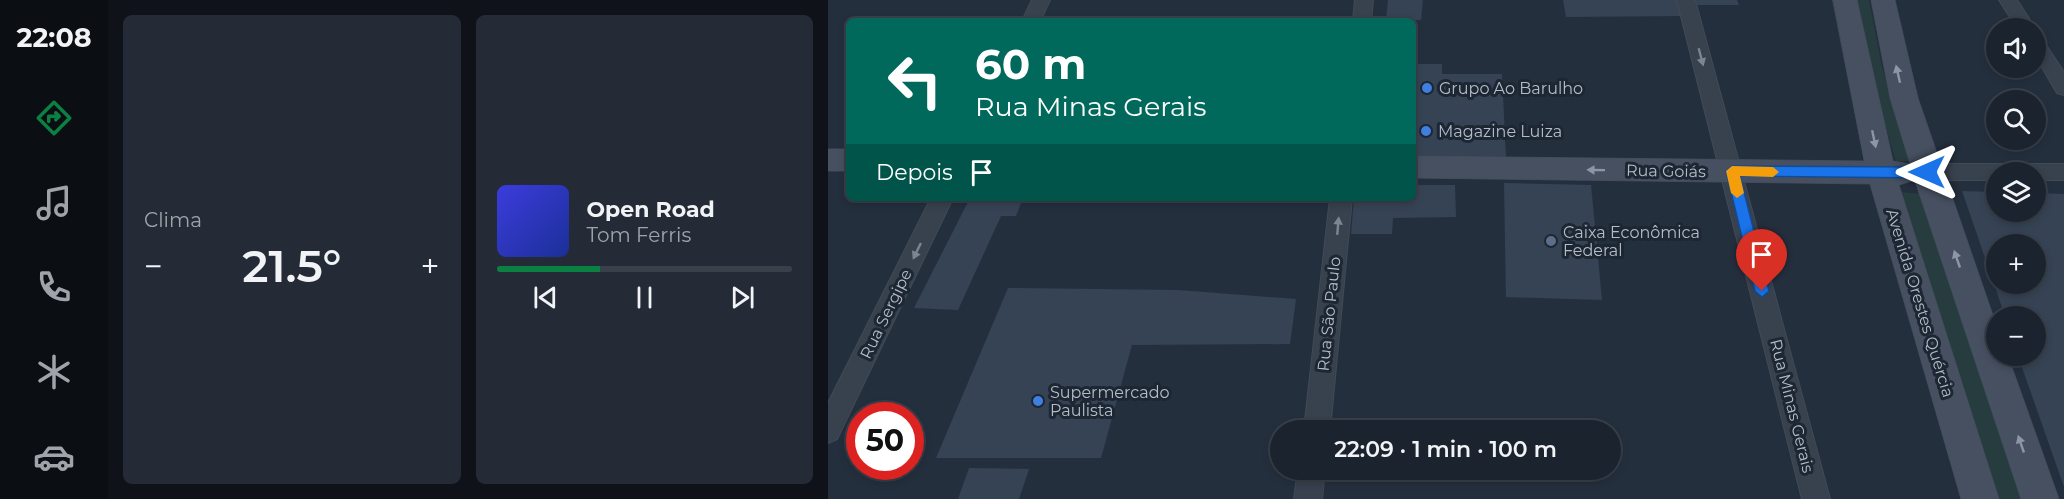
<!DOCTYPE html>
<html lang="pt">
<head>
<meta charset="utf-8">
<style>
  :root { --surface:#1b232e; --page:#242b36; --text:#f1f3f6; --muted:#a0a4aa; --line:#39404a; --accent:#0b8043 }
  body { margin:0; font-family:Montserrat,sans-serif; background:var(--page); color:var(--text); height:100vh; display:flex; flex-direction:column; font-size:22px; white-space:nowrap }
  * { box-sizing:border-box; margin:0 }
  p { font-size:20px; color:var(--muted) }
  .icon { flex:none; width:33px; height:33px; fill:none; stroke:currentColor; stroke-width:2; stroke-linecap:round; stroke-linejoin:round }
  .map { position:relative; flex:1; overflow:hidden }
  .drawer { display:flex; flex-direction:column; gap:15px; padding:15px; background:#0f1319; width:720px }
  .drawer>* { flex:none }
  .hud { position:absolute; left:18px; top:18px; width:570px; height:183px; border-radius:9px; box-shadow:0 3px 9px #0003,0 0 0 2px var(--line); background:#00695c; color:#fff; overflow:hidden }
  .controls { position:absolute; left:1158px; top:18px; display:grid; gap:12px }
  .controls a { display:grid; place-items:center; width:60px; height:60px; border-radius:50%; background:var(--surface); box-shadow:0 3px 9px #0003,0 0 0 2px var(--line); font-size:30px }
  .speed { position:absolute; left:18px; top:402px; display:flex; gap:12px; font-size:30px; font-weight:700; text-align:center }
  .speed>* { display:grid; place-content:center; width:78px; height:78px; border-radius:50%; background:var(--surface); box-shadow:0 3px 9px #0003,0 0 0 2px var(--line); line-height:1 }
  .speed .limit { border:9px solid #d22; background:#fff; color:#111 }
  .pin { position:absolute; display:grid; place-items:center; width:51px; height:51px; color:#fff; margin:-62px -26px; border-radius:50% 50% 50% 0; rotate:-45deg; box-shadow:0 0 6px #0007 }
  .pin .icon { rotate:45deg }
  .me { position:absolute; width:66px; margin:-33px; rotate:270deg; stroke-linejoin:round; filter:drop-shadow(0 0 4px #0008) }
  .turn { display:flex; align-items:center; gap:21px; height:126px; padding:0 30px; font-size:27px }
  .turn .icon { width:78px; height:78px; stroke-width:2.5 }
  .turn b { display:block; font-size:42px; line-height:51px }
  .then { display:flex; align-items:center; height:57px; padding:0 30px; background:#0003; gap:12px; font-size:22px }
  .big { font-size:45px; font-weight:600; line-height:1.1 }
  .drawer .tile { flex:1; display:flex; flex-direction:column; justify-content:center; gap:9px; min-width:0; padding:0 21px; border-radius:9px; background:var(--page) }
  .song { display:flex; align-items:center; gap:18px }
  .cover { width:72px; height:72px; border-radius:9px; background:linear-gradient(135deg,hsl(240 70% 55%),hsl(230 70% 35%)) }
  .played { height:6px; border-radius:3px; background:linear-gradient(90deg,var(--accent) 35%,var(--line) 35%) }
  .keys { display:flex; justify-content:space-around; direction:ltr }
  .heat { display:flex; justify-content:space-between; align-items:center; font-size:33px; direction:ltr }
  .drawer .tiles { flex:1; display:grid; gap:15px; grid-template-columns:repeat(2,1fr) }
  .trip { position:absolute; left:442px; top:420px; width:351px; height:60px; border-radius:30px; background:var(--surface); box-shadow:0 3px 9px #0003,0 0 0 2px var(--line); font-weight:600; line-height:60px; text-align:center }
  main { display:flex; flex:1; min-height:0 }
  .menu { display:flex; flex-direction:column; width:108px; justify-content:space-around; align-items:center; background:#0b0e12; color:var(--muted) }
  .menu .icon { width:42px; height:42px }
  .menu .current { color:var(--accent) }
  .menu b { font-size:27px; color:var(--text) }
  .map>svg:first-child { display:block }
  .green { fill:#263c3f }
  .building { fill:#364354; fill-rule:evenodd }
  .lines { fill:none; stroke-linecap:round; stroke-linejoin:round }
  .minor-casing { stroke:#414a57; stroke-width:2 }
  .secondary-casing { stroke:#414a57; stroke-width:1 }
  .minor { fill:#38414e; fill-rule:evenodd }
  .secondary { fill:#465061; fill-rule:evenodd }
  .oneway { fill:#7c8592 }
  .oneway2 { fill:#8e96a5 }
  .route { fill:#1a73e8; stroke:#114b97; stroke-width:1.5 }
  .slow { fill:#f59e0b }
  .shop-dot { fill:#3f7fe0; stroke:#1d2633; stroke-width:2 }
  .service-dot { fill:#5c6f8a; stroke:#1d2633; stroke-width:2 }
  .labels { text-anchor:middle; dominant-baseline:central; stroke-width:6; stroke-linejoin:round; paint-order:stroke }
  .poi-label { font-size:16px; fill:#b4bcc9; stroke:#1d2633; text-anchor:start }
  .street-label { font-size:16px; fill:#b4bcc9; stroke:#1d2633 }
</style>
</head>
<body>
<main>
<nav class="menu">
<b>22:08</b>
<svg class="icon current" aria-label="directions" viewBox="0 0 24 24"><path d="M12 3l9 9-9 9-9-9zM9 14v-3h6M13 9l2 2-2 2"/></svg>
<svg class="icon" aria-label="music" viewBox="0 0 24 24"><path d="M9 18V5l10-2v13"/><circle cx="6" cy="18" r="3"/><circle cx="16" cy="16" r="3"/></svg>
<svg class="icon" aria-label="phone" viewBox="0 0 24 24"><path d="M5 4h4l2 5-3 2q2 4 5 5l2-3 5 2v4C11 20 4 13 5 4z"/></svg>
<svg class="icon" aria-label="climate" viewBox="0 0 24 24"><path d="M12 3v18M4 7l16 10M4 17L20 7"/></svg>
<svg class="icon" aria-label="car" viewBox="0 0 24 24"><path d="M5 17H2v-5l4-1 3-4h7l3 4 3 1v5h-3M9 17h6M6 11h13"/><circle cx="7" cy="17" r="2"/><circle cx="17" cy="17" r="2"/></svg>
</nav>
<section class="drawer">
<div class="tiles">
<div class="tile"><p>Clima</p>
<div class="heat"><a>−</a><b class="big">21.5°</b><a>+</a></div>
</div>
<div class="tile">
<div class="song"><i class="cover"></i><div><b>Open Road</b><p>Tom Ferris</p></div></div>
<div class="played"></div>
<div class="keys"><svg class="icon" aria-label="previous" viewBox="0 0 24 24"><path d="M18 5L8 12l10 7zM5 5v14"/></svg><svg class="icon" aria-label="pause" viewBox="0 0 24 24"><path d="M8 5v14M16 5v14"/></svg><svg class="icon" aria-label="next" viewBox="0 0 24 24"><path d="M6 5l10 7-10 7zM19 5v14"/></svg></div>
</div>
</div>
</section>
<div class="map">
<svg width="1236" height="499" viewBox="0 0 1236 499">
  <rect width="100%" height="100%" fill="#242f3e"/>
  <!-- green -->
  <g class="green">
    <path d="M1026,0h15l13,67 28,94h-14l-30,-97z"/>
    <path d="M1072,192l22,2 102,305h-27z"/>
  </g>
  <!-- building -->
  <g class="building">
    <path d="M560,0h35l-2,20h-35z"/>
    <path d="M735,0h116l4,16 -117,1z"/>
    <path d="M868,0h41l2,5h-42z"/>
    <path d="M585,64h29v10h60l4,85h-93z"/>
    <path d="M676,183l87,2 11,115 -96,-3z"/>
    <path d="M585,185h42l1,32 -63,1 -1,16h-41l3,-36h59z"/>
    <path d="M1134,191l34,1v20h40v-19l28,1v293l-46,-131h18v-40h-31zM1168,244h40v40h-40z"/>
    <path d="M142,198h53l-7,18h-15l-43,94 -44,-2z"/>
    <path d="M180,288l170,2 118,9 -6,45 -158,1 -31,113h-165z"/>
    <path d="M141,468l60,1 -10,30h-61z"/>
  </g>
  <g class="lines">
    <defs>
      <g id="minor">
        <path d="M204,0h18l-10,21h-18z"/>
        <path d="M527,0h18l-2,21h-18z"/>
        <path d="M849,0h18l135,499h-28z"/>
        <path d="M1171,0h18l18,28h-18z"/>
        <path d="M1208,37l6,2 22,33v23l-7,-2 -21,-36z"/>
        <path d="M1099,164h137v16h-28v-8h-40v8h-69l-7,-2 -3,-6 3,-6z"/>
        <path d="M103,198h22l-116,241 -9,4v-40z"/>
        <path d="M502,198h22l-22,232h-26z"/>
        <path d="M470,470h27l-3,29h-28z"/>
      </g>
      <g id="secondary">
        <path d="M1005,0h24l36,161 17,3 -20,-66 -19,-98h24l23,98 78,226v32h12l51,143h-38l-107,-321 -2,3 -13,4 100,314h-38l-91,-315 -457,-6v-22l451,5z"/>
        <rect x="0" y="149" width="21" height="22"/>
      </g>
    </defs>
    <!-- minor casing -->
    <use href="#minor" class="minor-casing"/>
    <!-- secondary casing -->
    <use href="#secondary" class="secondary-casing"/>
    <!-- minor -->
    <use href="#minor" class="minor"/>
    <!-- secondary -->
    <use href="#secondary" class="secondary"/>
  </g>
  <!-- one-way arrows -->
  <defs><path id="oneway-solid" d="M-6-.8H1V-3.2L6.5 0L1 3.2V.8H-6Z" transform="scale(1.5)"/></defs>
  <g class="oneway">
    <use href="#oneway-solid" transform="translate(873 57) rotate(75)"/>
    <use href="#oneway-solid" transform="translate(510 226) rotate(-85)"/>
    <use href="#oneway-solid" transform="translate(89 251) rotate(116)"/>
  </g>
  <g class="oneway2">
    <use href="#oneway-solid" transform="translate(1070 74) rotate(-103)"/>
    <use href="#oneway-solid" transform="translate(1046 139) rotate(78)"/>
    <use href="#oneway-solid" transform="translate(768 170) rotate(-179)"/>
    <use href="#oneway-solid" transform="translate(1129 259) rotate(-109)"/>
    <use href="#oneway-solid" transform="translate(1193 444) rotate(-109)"/>
  </g>
  <!-- route -->
  <path class="route" d="M904,166l195,1 7,5 -7,6 -187,-2 29,115 -7,6 -7,-6 -29,-120z"/>
  <!-- slow -->
  <path class="slow" d="M904,166l41,1 6,5 -6,5 -33,-1 4,17 -7,5 -6,-5 -5,-22z"/>
  <!-- markers -->
  <g class="shop-dot">
    <circle cx="599" cy="88" r="6"/>
    <circle cx="598" cy="131" r="6"/>
    <circle cx="210" cy="401" r="6"/>
  </g>
  <circle class="service-dot" cx="723" cy="241" r="6"/>
  <g class="labels">
    <!-- poi labels -->
    <g class="poi-label">
      <text x="611" y="88">Grupo Ao Barulho</text>
      <text x="610" y="131">Magazine Luiza</text>
      <text x="735" y="232">Caixa Econômica<tspan x="735" dy="18">Federal</tspan></text>
      <text x="222" y="392">Supermercado<tspan x="222" dy="18">Paulista</tspan></text>
    </g>
    <!-- street labels -->
    <g class="street-label">
      <text transform="translate(838 171) rotate(1)">Rua Goiás</text>
      <text transform="translate(1092 303) rotate(73)">Avenida Orestes Quércia</text>
      <text transform="translate(58 314) rotate(-64)">Rua Sergipe</text>
      <text transform="translate(501 314) rotate(-84)">Rua São Paulo</text>
      <text transform="translate(964 406) rotate(76)">Rua Minas Gerais</text>
    </g>
  </g>
</svg>
<div class="controls">
<a><svg class="icon" aria-label="sound" viewBox="0 0 24 24"><path d="M4 9h4l5-4v14l-5-4H4zM17 9q2 3 0 6"/></svg></a>
<a><svg class="icon" aria-label="search" viewBox="0 0 24 24"><circle cx="10" cy="10" r="6"/><path d="M15 15l6 6"/></svg></a>
<a><svg class="icon" aria-label="layers" viewBox="0 0 24 24"><path d="M12 4l9 5-9 5-9-5zM3 14l9 5 9-5"/></svg></a>
<a>+</a>
<a>−</a>
</div>
<div class="speed"><div class="limit">50</div></div>
<div class="pin" style="left:934px;top:291px;background:#d93025"><svg class="icon" aria-label="arrive" viewBox="0 0 24 24"><path d="M6 21V4h12l-3 4 3 4H6"/></svg></div>
<svg class="me" style="left:1099px;top:172px" viewBox="-20 -20 40 40"><path d="M0-17L14 15 0 8-14 15z" fill="#1a73e8" stroke="#fff" stroke-width="4"/></svg>
<div class="trip">22:09 · 1 min · 100 m</div>
<div class="hud">
<div class="turn"><svg class="icon" aria-label="left" viewBox="0 0 24 24"><path d="M17 20v-9H6M10 6l-5 5 5 5"/></svg><div><b>60 m</b>Rua Minas Gerais</div></div>
<div class="then">Depois<svg class="icon" aria-label="arrive" viewBox="0 0 24 24"><path d="M6 21V4h12l-3 4 3 4H6"/></svg></div>
</div>
</div>
</main>
</body>
</html>
